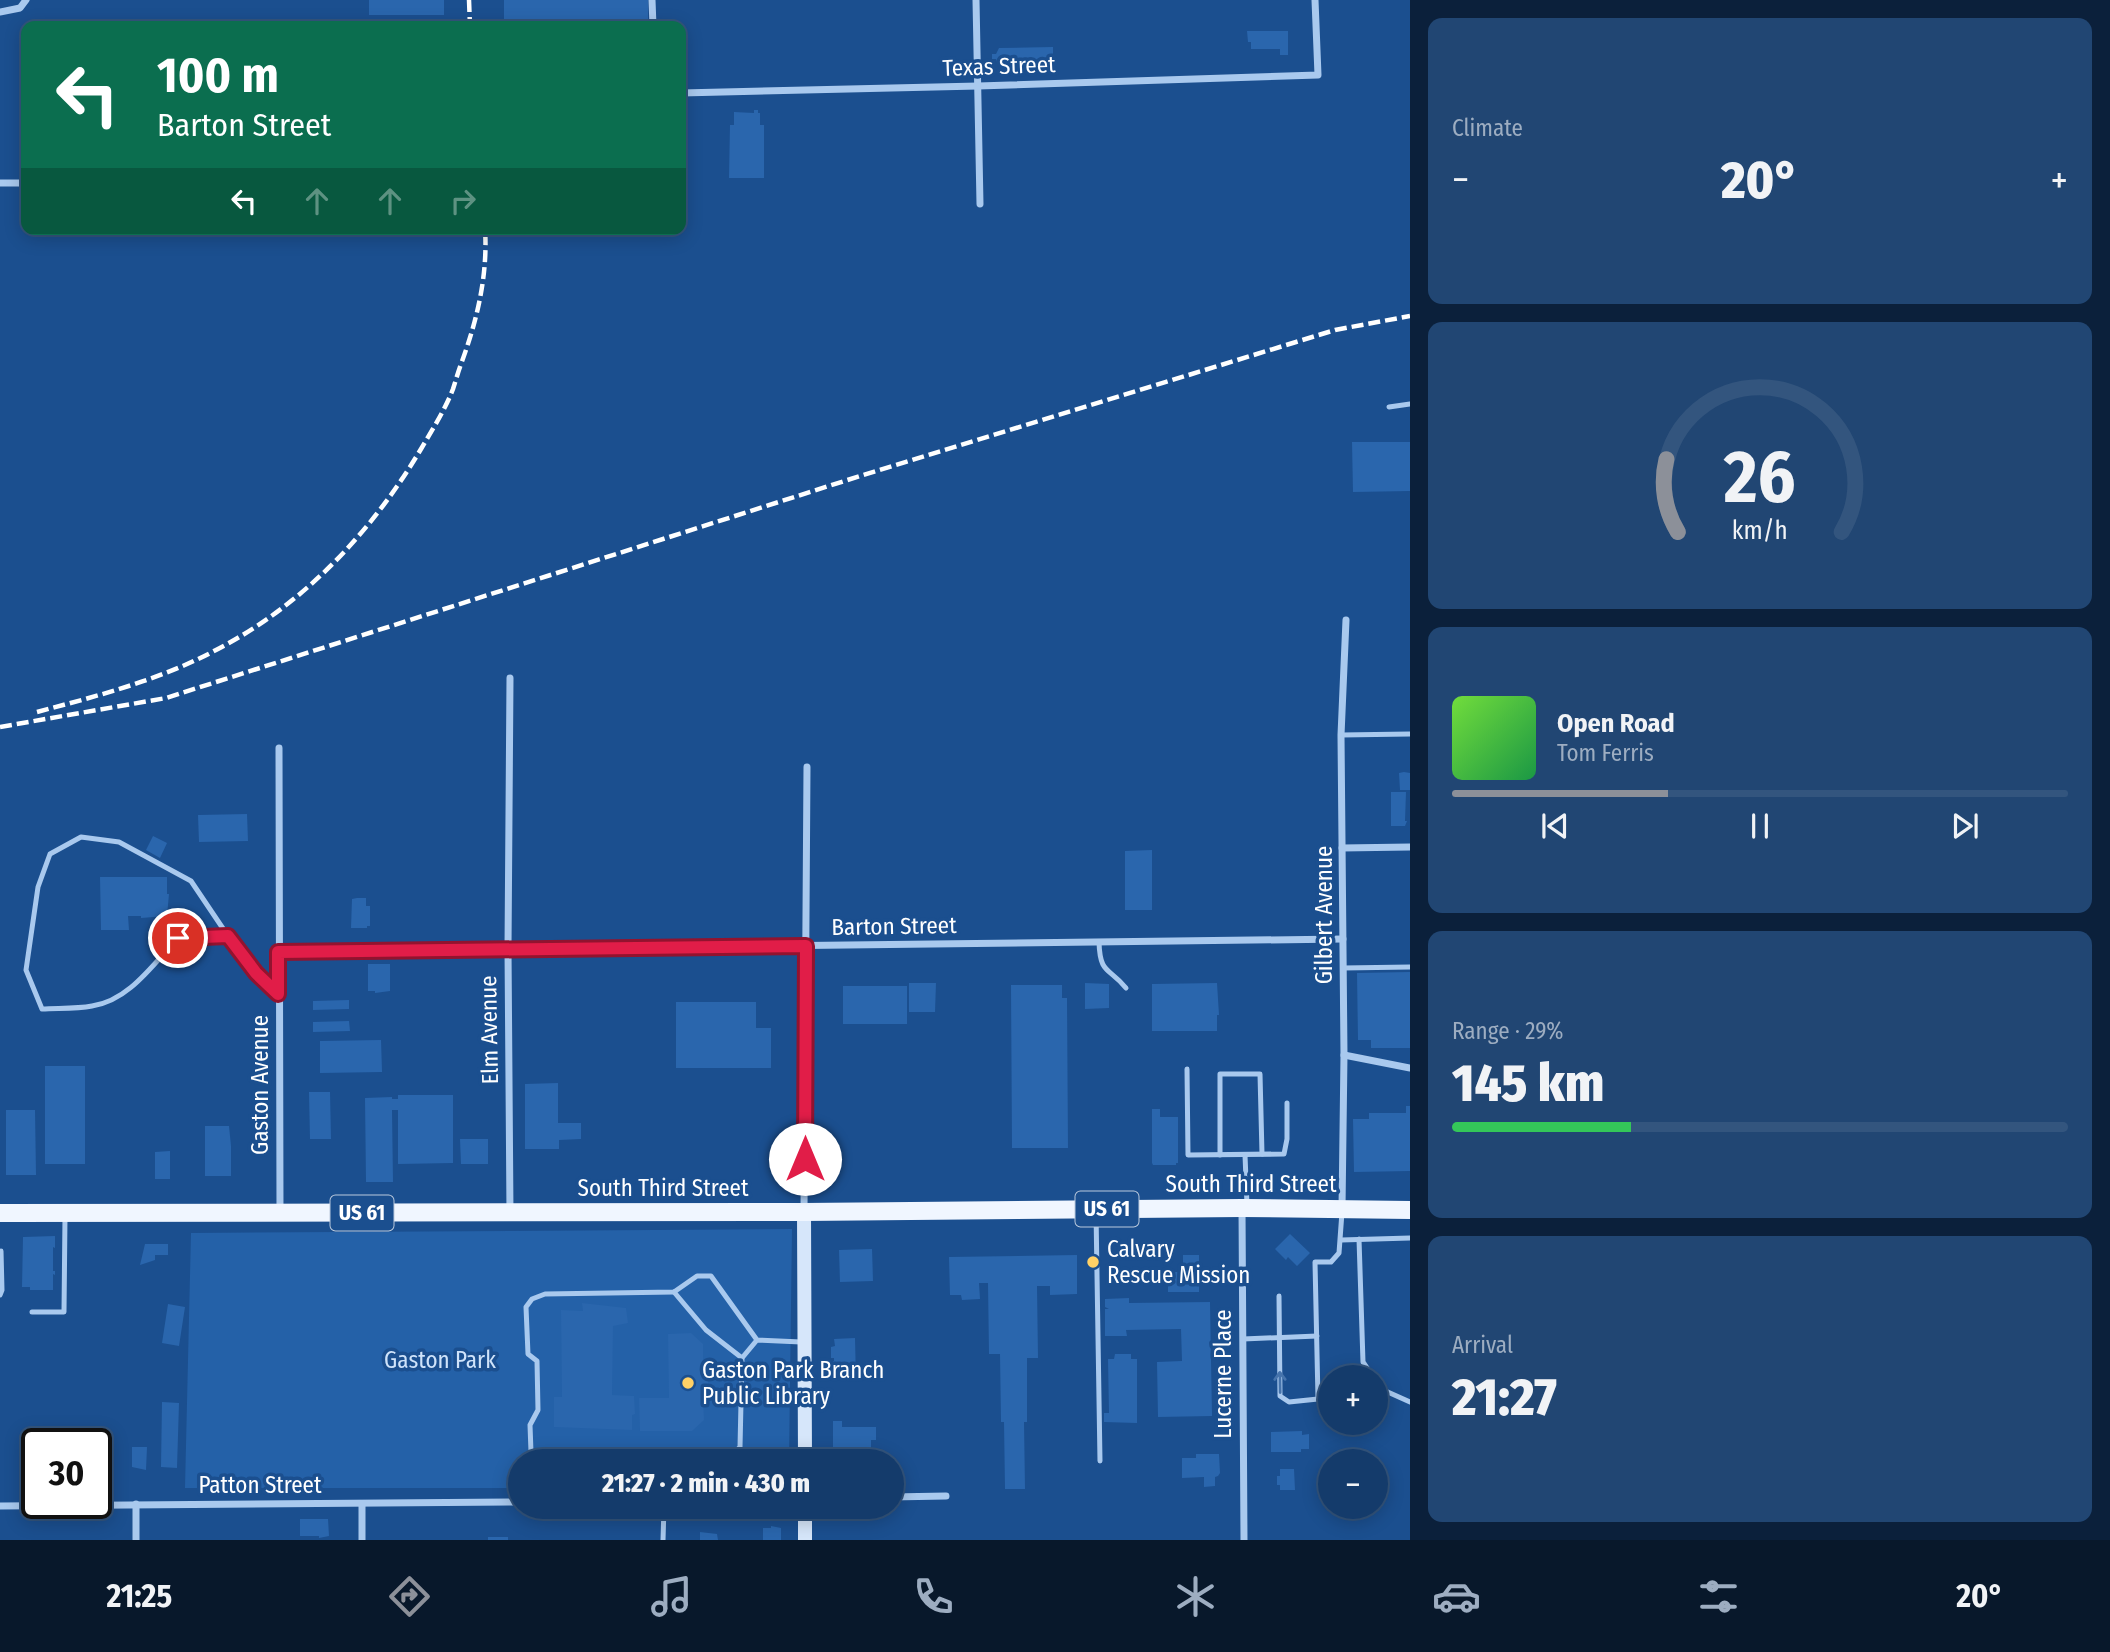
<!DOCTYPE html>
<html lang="en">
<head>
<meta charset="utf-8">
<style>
  :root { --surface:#143b6b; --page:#214673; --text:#f1f3f6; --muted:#9dadc1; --line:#33557e; --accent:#8c9099 }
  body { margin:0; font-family:"Fira Sans Condensed",sans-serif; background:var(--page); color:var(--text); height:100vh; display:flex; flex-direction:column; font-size:26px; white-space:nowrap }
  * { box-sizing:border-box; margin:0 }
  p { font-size:23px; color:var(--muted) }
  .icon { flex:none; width:38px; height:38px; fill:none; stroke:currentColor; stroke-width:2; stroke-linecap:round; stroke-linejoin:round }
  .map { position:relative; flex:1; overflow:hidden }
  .panel { display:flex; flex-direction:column; gap:18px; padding:18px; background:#0b203b; width:700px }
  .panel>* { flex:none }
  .banner { position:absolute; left:21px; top:21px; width:665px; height:214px; border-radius:14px; box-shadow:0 4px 18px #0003,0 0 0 2px var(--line); background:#0b6e4f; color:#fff; overflow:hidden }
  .fabs { position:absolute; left:1318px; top:1365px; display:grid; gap:14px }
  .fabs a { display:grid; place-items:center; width:70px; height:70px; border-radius:50%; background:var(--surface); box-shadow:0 4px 18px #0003,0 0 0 2px var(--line); font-size:35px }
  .speed { position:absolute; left:21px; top:1428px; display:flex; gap:14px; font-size:35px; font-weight:700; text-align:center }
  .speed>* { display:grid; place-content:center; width:91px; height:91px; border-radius:50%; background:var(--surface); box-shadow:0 4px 18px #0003,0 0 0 2px var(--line); line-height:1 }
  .speed .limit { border:4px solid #111; border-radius:10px; background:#fff; color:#111 }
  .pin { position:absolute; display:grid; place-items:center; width:60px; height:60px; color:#fff; margin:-30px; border:4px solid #fff; border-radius:50%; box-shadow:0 2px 7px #0007 }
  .me { position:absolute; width:77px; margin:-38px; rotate:0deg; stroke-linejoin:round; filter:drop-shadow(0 0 5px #0008) }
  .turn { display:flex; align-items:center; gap:24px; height:147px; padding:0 21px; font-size:32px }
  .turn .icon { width:91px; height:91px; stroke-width:2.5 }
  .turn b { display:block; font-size:49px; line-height:60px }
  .lanes { display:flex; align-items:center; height:66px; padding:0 21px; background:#0003; justify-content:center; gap:35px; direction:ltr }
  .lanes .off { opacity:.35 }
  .big { font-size:52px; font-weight:800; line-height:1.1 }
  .panel .card { flex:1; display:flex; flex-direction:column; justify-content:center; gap:10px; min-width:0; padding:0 24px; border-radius:14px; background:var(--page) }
  .panel .dial { align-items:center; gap:0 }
  .dial svg { height:182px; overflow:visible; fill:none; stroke:var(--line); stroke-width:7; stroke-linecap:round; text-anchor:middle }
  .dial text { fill:var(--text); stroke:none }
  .song { display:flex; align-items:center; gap:21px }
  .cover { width:84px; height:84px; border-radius:10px; background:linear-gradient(135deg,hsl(100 70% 55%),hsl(140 70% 35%)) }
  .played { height:7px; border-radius:4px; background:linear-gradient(90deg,var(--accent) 35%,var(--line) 35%) }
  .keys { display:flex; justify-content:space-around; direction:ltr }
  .heat { display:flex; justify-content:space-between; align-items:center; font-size:38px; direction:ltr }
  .charge { height:10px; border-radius:5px; background:linear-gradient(90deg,#34c759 29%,var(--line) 0) }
  .trip { position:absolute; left:508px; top:1449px; width:396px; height:70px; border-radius:35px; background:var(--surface); box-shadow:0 4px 18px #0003,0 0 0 2px var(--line); font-weight:800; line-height:70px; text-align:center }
  .tab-bar { display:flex; height:112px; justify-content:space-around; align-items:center; background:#08182b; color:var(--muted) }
  .tab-bar .icon { width:49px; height:49px }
  .tab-bar .selected { color:var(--accent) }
  .tab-bar b { font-size:32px; color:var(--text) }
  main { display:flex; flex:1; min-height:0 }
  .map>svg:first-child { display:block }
  .green { fill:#2461a8 }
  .building { fill:#2a66ad }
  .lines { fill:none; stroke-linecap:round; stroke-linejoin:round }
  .lane { stroke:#a9c9ee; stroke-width:5 }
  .street { stroke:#a9c9ee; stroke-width:7 }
  .secondary { stroke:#d6e6fa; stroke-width:14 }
  .primary { stroke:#f0f6ff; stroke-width:18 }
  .rail { stroke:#fff; stroke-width:4.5; stroke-dasharray:12 5; stroke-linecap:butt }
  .oneway { stroke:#4674ac }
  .route-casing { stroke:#92132f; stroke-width:18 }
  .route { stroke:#e11d48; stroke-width:12 }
  .poi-dot { fill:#ffd166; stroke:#1b4f8f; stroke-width:2.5 }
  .labels { text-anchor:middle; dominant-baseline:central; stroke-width:7; stroke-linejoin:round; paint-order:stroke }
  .shield { fill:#1b4f8f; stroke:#bbcadd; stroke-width:2 }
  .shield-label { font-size:21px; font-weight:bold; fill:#fff }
  .street-label { font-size:23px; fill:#fff; stroke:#1b4f8f }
  .poi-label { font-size:23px; fill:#fff; stroke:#1b4f8f; text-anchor:start }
  .park-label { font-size:23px; fill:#cfe3fa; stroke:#1b4f8f }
</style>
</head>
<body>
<main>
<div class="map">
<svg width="1410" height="1540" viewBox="0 0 1410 1540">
  <rect width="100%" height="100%" fill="#1b4f8f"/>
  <!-- green -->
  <path class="green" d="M792,1229l-3,232h-269v27h-335l6,-255z"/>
  <!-- building -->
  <g class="building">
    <rect x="369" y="0" width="75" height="15"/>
    <rect x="504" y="0" width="144" height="26"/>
    <path d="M1247,31h41v24h-8v-6h-29v-7h-3z"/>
    <path d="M1053,47v17l-55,1 -2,-6h-4v-5h4l3,-6z"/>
    <path d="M754,110h4v3h2v12h4v53h-35l1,-53h4v-13l20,1z"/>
    <path d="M1352,442h58v49l-57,1z"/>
    <path d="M1404,772l6,1v17h-10l-1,-17z"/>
    <path d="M1391,792h15l-1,29h2l-2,5h-14z"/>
    <path d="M247,814l1,27 -49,1 -1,-27z"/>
    <path d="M153,836l14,7 -7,15 -14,-8z"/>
    <path d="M1152,850v60h-27v-59z"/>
    <path d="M100,877h67v17h2l-2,22 -26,2v-2h-13l1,14h-28z"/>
    <path d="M357,898h9v8h4v20h-3v2h-16l1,-29z"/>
    <path d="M368,964h22v27l-15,2v-2h-7z"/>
    <path d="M1410,972v76h-39v-8h-13l-1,-67z"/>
    <path d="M909,983h27l-1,29h-26z"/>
    <path d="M1085,983l24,1v24l-24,1z"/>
    <path d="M1217,983l2,32h-2v16h-65v-47z"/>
    <path d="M1011,985h51v13h5l1,150h-56z"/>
    <rect x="843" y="986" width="64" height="38"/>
    <path d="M349,1000v9l-36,1v-9z"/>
    <path d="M676,1002h80v26h15v40h-95z"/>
    <path d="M349,1021l1,10 -37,1v-10z"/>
    <path d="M381,1040l1,32 -62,1v-32z"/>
    <rect x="45" y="1066" width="40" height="98"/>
    <path d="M558,1083v40h23v16l-22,1v9h-34v-65z"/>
    <path d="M309,1092h21l1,47h-21z"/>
    <path d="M398,1095h55v68l-55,1v-54h-6l1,72h-27l-1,-84 27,-1v2h6z"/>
    <path d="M1406,1106h4v65l-56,1 -1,-53h16v-6h37z"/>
    <path d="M1152,1109h8v8h18v46h-2v2h-23l-1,-2z"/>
    <path d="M6,1110h29l1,65h-30z"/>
    <path d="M205,1126h24l2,20v30h-26z"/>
    <path d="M460,1139h28v25h-27z"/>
    <path d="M170,1151v28h-15v-27z"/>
    <path d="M1290,1234l20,19 -13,13 -9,-9 -2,3 -11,-11z"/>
    <path d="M55,1236v12l-2,-1v24h2v4l-2,-1v16h-23v-3h-8l1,-50z"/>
    <path d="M145,1244h23v11h-13v5l-15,5z"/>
    <path d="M872,1249l1,32 -33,1 -1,-32z"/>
    <path d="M1077,1255v39l-27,1v-9h-13l1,72h-11v64h-3l1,67h-20l-1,-67h-3l-1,-68h-11l-1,-71h-9l1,16 -18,1 -1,-5h-11l-1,-38z"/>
    <path d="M1183,1255h16v37h-31v-20h15z"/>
    <path d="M1129,1298v5l81,-1 2,114 -54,1 -1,-55 25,-1 -1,-32 -55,1 1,6h-22v-27h4l-4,-2v-8z"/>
    <path d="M582,1303l44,5 2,15 -15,3 -1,69 22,1 1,18 -3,1v15l-78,-3v-30h8l-1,-87 22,1z"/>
    <path d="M168,1304l17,3 -6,39 -17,-3z"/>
    <path d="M691,1333l12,11v25l5,-1v31h-5l1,21 -12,11h-52l-1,-33h30l-1,-64z"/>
    <path d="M855,1338l1,42h-21l-1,-8h-3v-11h3v-3h-3v-11l4,-1 -1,-7z"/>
    <path d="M1115,1354h16v5h6v64l-33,-1v-9h5l-1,-54h6z"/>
    <path d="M162,1402l17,1 -2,65 -16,-1z"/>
    <path d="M833,1421h9v6h34v13h-5v9l-38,1z"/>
    <path d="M1302,1431v4l7,-1v15h-8v3h-30v-20z"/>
    <path d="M132,1447h15l-1,23 -14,-3z"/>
    <path d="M1196,1454h23l1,19 -2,3 -3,1v9l-11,1v-10l-22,1v-20h14z"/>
    <path d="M1280,1469h14l1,21h-15v-5h-3v-9h3z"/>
    <path d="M300,1519h28l1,17 -10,2v-2h-19z"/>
    <path d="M771,1526l10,2v12h-18v-12h8z"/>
    <path d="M700,1532l17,2 1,6h-18z"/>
    <rect x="488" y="1537" width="20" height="3"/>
  </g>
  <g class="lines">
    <!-- lane -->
    <g class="lane">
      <path d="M1389,407l21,-3"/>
      <path d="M1341,735l69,-1"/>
      <path d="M228,936l-37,-55 -72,-39 -38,-5 -31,17 -12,33 -12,83 16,39c16,-1 34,0 50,-3 37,-5 62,-43 86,-68l50,-2 28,37 22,21"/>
      <path d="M1099,942c1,33 10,25 27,46"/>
      <path d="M1343,968l67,-1"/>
      <path d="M1187,1069l1,86 96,-1 3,-15v-36"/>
      <path d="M1220,1155v-81h40l2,80"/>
      <path d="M1245,1155l2,50"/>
      <path d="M1096,1212l4,249"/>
      <path d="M1359,1239l4,123 10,15"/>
      <path d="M1341,1240l69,-2"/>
      <path d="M674,1292l32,38 36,28"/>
      <path d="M0,1295l2,-5 -1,-39"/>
      <path d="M1279,1296l1,100 9,6 29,-3 -3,-137h16l8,-9 3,-41"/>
      <path d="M32,1312h32l1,-95"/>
      <path d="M1243,1339l74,-3"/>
      <path d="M757,1340l-15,18 -2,89 -6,6 -193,3 -10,-4 -1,-27 8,-15 -1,-49 -9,-7 -2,-47 6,-8 13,-5 129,-2 23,-16h14l46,64 44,2"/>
      <path d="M1376,1381l5,8 29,13"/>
      <path d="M663,1540l1,-33"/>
    </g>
    <!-- street -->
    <g class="street">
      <path d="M652,0l1,26"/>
      <path d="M976,0l4,204"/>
      <path d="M0,12l20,-4 6,-8"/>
      <path d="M681,93l297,-7 340,-11 -3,-75"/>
      <path d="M0,183h26"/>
      <path d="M510,678l-2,271 2,264"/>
      <path d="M279,748l1,465"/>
      <path d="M1342,848l68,-1"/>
      <path d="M278,952l1065,-13"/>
      <path d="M1344,1055l66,13"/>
      <path d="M1242,1208l2,332"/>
      <path d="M1342,1208l2,-153 -3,-320 5,-115"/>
      <path d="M804,1211l3,-444"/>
      <path d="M891,1497l55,-1"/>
      <path d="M136,1504v36"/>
      <path d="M0,1506l520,-4"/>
      <path d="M362,1540v-36"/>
    </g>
    <!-- secondary -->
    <g class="secondary">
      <path d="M804,1212l1,249"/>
      <path d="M805,1507v33"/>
    </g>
    <!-- primary -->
    <path class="primary" d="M0,1213l804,-1 438,-4 168,2"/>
    <!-- rail -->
    <g class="rail">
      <path d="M469,0l1,26"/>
      <path d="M37,712c60,-16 123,-32 179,-62 87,-45 155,-117 205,-201 11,-19 24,-39 32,-60 3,-9 5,-17 8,-25 16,-43 27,-89 24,-135"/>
      <path d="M0,727l166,-29 694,-222 475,-146 75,-14"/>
    </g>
  </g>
  <!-- one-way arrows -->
  <defs><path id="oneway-shaft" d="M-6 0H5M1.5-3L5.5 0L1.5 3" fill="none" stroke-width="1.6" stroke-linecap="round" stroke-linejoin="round" transform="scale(1.75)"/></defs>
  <use class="oneway" href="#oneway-shaft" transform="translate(1280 1382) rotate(-91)"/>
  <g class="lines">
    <defs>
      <path id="route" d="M178,938l50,-2 28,37 22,21v-42l528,-6 -1,213"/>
    </defs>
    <!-- route casing -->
    <use href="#route" class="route-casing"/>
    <!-- route -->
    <use href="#route" class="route"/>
  </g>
  <!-- markers -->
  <g class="poi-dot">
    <circle cx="1093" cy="1262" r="7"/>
    <circle cx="688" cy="1383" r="7"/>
  </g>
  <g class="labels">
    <!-- shield labels -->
    <g class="shield">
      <rect x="1075.5" y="1191.5" width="63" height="35" rx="5"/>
      <rect x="330.5" y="1195.5" width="63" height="35" rx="5"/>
    </g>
    <g class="shield-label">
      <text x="1107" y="1209">US 61</text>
      <text x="362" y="1213">US 61</text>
    </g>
    <!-- street labels -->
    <g class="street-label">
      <text transform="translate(999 66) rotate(-2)">Texas Street</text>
      <text transform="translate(1324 915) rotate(-90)">Gilbert Avenue</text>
      <text transform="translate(894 926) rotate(-1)">Barton Street</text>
      <text transform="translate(489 1030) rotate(-91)">Elm Avenue</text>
      <text transform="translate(260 1085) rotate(-90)">Gaston Avenue</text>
      <text x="1251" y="1184">South Third Street</text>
      <text x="663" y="1188">South Third Street</text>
      <text transform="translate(1223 1374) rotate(-90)">Lucerne Place</text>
      <text x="260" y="1485">Patton Street</text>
    </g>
    <!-- poi labels -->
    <g class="poi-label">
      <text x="1107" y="1249">Calvary<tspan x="1107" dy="26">Rescue Mission</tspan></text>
      <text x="702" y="1370">Gaston Park Branch<tspan x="702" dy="26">Public Library</tspan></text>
    </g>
    <!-- park labels -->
    <g class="park-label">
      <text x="440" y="1360">Gaston Park</text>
    </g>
  </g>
</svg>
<div class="fabs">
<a>+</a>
<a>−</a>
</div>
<div class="speed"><div class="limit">30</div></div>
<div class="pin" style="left:178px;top:938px;background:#d93025"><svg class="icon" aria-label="arrive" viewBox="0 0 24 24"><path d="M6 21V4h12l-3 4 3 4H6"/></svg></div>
<svg class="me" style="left:805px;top:1159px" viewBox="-20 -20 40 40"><circle r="19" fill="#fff"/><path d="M0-13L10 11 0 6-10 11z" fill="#e11d48"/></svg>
<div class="trip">21:27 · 2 min · 430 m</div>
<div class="banner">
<div class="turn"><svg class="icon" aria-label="left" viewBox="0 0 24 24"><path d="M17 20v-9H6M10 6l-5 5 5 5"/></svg><div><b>100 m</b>Barton Street</div></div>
<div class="lanes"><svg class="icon" aria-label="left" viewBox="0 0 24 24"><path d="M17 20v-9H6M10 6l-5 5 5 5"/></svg><svg class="icon off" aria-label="ahead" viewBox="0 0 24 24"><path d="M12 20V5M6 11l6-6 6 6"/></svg><svg class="icon off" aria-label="ahead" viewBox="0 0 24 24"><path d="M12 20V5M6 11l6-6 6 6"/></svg><svg class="icon off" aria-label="right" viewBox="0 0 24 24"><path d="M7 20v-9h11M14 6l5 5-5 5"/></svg></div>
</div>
</div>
<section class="panel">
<div class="card"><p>Climate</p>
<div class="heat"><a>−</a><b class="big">20°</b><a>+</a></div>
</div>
<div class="card dial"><svg viewBox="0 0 100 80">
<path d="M14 69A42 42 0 1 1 86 69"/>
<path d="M14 69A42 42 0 0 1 9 37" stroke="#8c9099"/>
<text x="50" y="56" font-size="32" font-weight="700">26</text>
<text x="50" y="72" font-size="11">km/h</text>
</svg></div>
<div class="card">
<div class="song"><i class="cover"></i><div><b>Open Road</b><p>Tom Ferris</p></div></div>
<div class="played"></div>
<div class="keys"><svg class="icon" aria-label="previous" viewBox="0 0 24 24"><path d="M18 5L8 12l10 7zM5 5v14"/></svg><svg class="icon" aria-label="pause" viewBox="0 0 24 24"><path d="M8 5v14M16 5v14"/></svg><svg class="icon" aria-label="next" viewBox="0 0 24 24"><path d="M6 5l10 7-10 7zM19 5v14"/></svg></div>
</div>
<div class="card"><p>Range · 29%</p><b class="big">145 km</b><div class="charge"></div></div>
<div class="card"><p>Arrival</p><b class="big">21:27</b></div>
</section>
</main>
<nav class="tab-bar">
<b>21:25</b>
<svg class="icon selected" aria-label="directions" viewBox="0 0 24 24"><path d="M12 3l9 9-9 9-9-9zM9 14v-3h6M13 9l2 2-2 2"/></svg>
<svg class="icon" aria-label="music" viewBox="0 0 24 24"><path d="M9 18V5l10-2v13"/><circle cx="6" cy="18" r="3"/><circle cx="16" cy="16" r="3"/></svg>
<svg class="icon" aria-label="phone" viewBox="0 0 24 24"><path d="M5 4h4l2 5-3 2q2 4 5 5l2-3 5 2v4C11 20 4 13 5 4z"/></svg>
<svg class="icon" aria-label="climate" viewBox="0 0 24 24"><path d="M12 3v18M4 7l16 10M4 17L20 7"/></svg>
<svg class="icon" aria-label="car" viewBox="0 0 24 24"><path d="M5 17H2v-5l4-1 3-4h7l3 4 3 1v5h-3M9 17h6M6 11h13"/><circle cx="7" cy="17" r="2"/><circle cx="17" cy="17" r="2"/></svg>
<svg class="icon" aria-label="filters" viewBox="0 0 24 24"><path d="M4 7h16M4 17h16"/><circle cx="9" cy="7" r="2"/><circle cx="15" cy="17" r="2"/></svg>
<b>20°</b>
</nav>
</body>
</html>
